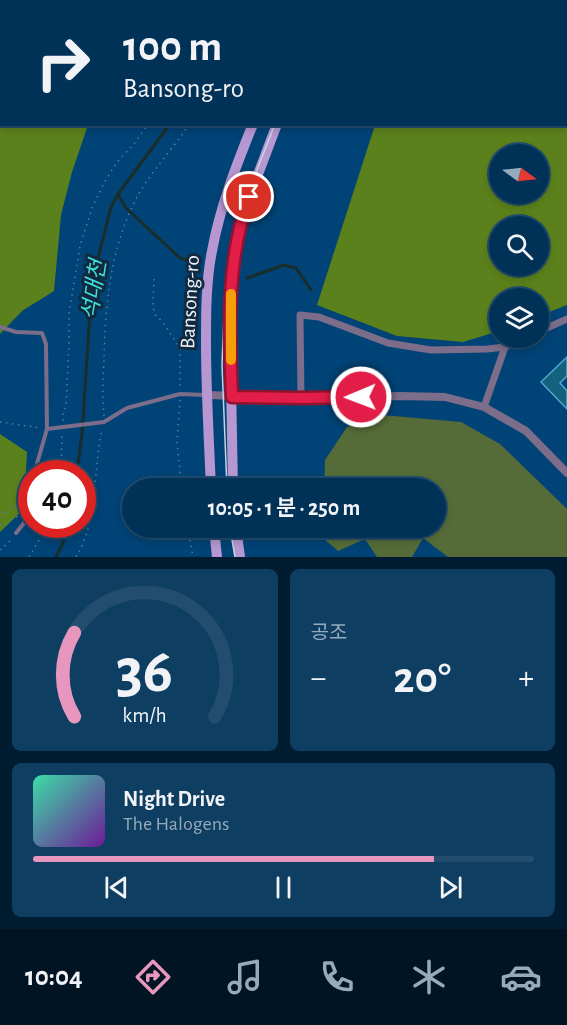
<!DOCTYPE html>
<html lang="ko">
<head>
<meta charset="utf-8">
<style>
  :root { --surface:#003258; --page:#0e3e61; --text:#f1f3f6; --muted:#95aaba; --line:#224d6e; --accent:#e797bd }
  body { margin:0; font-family:"Alegreya Sans","Noto Sans KR",sans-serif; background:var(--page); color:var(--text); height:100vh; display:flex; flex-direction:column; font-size:22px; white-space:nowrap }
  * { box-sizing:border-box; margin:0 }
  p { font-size:20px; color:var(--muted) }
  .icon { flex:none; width:33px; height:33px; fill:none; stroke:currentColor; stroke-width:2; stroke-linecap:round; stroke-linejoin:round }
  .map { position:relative; height:557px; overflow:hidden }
  .drawer { display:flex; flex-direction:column; gap:12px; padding:12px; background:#001c30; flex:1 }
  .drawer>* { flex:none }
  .banner { position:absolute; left:0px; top:0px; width:567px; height:126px; box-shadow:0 3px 9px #0003,0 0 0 2px var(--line); background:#003258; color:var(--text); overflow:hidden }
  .needle { width:39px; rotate:105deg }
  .buttons { position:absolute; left:489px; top:144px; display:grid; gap:12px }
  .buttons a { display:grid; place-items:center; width:60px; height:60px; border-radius:50%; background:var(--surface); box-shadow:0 3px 9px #0003,0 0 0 2px var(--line); font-size:30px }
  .speed { position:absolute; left:18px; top:460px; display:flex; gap:12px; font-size:30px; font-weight:700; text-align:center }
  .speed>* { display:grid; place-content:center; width:78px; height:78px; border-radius:50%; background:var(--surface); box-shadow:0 3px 9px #0003,0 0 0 2px var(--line); line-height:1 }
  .speed .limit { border:9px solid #d22; background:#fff; color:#111 }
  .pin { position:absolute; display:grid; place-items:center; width:51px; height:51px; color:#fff; margin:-26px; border:3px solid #fff; border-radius:50%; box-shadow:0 2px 6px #0007 }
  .me { position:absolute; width:66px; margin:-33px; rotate:269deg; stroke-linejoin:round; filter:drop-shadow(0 0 4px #0008) }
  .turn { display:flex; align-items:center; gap:21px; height:126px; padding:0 24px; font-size:27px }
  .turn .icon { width:78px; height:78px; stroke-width:2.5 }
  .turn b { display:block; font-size:42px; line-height:51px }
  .big { font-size:45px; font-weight:600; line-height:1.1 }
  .drawer .card { flex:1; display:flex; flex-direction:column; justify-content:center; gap:9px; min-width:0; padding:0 21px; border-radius:9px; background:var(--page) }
  .drawer .dial { align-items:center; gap:0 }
  .dial svg { height:156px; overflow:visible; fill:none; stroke:var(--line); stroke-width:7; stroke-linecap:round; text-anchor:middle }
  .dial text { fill:var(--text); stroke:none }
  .song { display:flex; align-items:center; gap:18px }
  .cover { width:72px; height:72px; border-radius:9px; background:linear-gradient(135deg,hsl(160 70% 55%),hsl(280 70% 35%)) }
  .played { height:6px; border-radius:3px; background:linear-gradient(90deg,var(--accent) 80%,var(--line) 80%) }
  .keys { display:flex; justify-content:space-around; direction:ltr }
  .heat { display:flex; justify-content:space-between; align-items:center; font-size:33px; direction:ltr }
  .drawer .tiles { flex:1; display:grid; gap:12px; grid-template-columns:1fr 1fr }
  .card:last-child { grid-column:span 2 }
  .trip { position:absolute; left:122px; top:478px; width:324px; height:60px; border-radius:30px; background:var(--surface); box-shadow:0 3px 9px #0003,0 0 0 2px var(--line); font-weight:600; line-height:60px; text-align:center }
  .tabs { display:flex; height:96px; justify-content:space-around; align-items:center; background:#001423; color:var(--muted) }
  .tabs .icon { width:42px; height:42px }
  .tabs .current { color:var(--accent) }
  .tabs b { font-size:27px; color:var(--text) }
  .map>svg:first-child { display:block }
  .green { fill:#556c38 }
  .forest { fill:#5b811c; fill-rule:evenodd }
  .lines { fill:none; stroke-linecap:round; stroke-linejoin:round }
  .stream { stroke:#192e2c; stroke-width:3 }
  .building { fill:#14617e; stroke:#4ca9d0; stroke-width:1.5 }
  .path { stroke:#507fa2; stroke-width:1.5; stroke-dasharray:1.5 4.5; stroke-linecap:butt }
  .service { stroke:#7c6d8a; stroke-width:4 }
  .minor { stroke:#7c6d8a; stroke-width:7 }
  .tertiary { stroke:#7c6d8a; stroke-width:8 }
  .primary { stroke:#b697d1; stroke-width:10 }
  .tram { stroke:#c5d6e3; stroke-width:1.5 }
  .route-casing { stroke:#92132f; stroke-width:15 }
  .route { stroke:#e11d48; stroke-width:10 }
  .slow { stroke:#f59e0b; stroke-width:10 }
  .labels { text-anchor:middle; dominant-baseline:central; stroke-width:6; stroke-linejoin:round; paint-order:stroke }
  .street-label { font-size:21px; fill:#eef4fa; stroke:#112a40 }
  .water-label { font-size:22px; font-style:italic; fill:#3ee1d7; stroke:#112a40 }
</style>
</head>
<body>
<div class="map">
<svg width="567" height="557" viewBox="0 0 567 557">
  <rect width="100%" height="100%" fill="#004376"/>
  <!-- green -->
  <path class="green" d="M382,415l79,7 39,22 67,65v48h-119l-25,-19 -11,19h-35l-12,-18 -27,12 -15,-13v-10h112v-39h-111l1,-29 22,-33z"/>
  <!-- forest -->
  <g class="forest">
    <path d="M0,0h139l-2,2h-135v122l86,1 -16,47 -11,43 -7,76 -32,20 -22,23z"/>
    <path d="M422,0h145v305l-28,11 -1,-18h-38l-1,33 -36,11 -66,-6 -80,-31 58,-180 191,-1v-122l-144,-1zM500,154h38v40h-38zM500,226h38v40h-38z"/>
    <path d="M0,434l27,18 -3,57 -24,23z"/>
  </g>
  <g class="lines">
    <!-- stream -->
    <g class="stream">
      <path d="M214,2v-2"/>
      <path d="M118,194l8,14 54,50 16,5"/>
      <path d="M247,278l37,-13 12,3 15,22"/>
      <path d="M77,474l5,-40 10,-152 19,-75 7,-13 52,-70"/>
      <path d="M56,557l6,-12 7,-20"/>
    </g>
  </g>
  <!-- building -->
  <path class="building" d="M567,357v19l-7,7 7,8v18l-26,-27z"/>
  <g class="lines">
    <!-- path -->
    <g class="path">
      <path d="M23,0l4,2"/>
      <path d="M164,2v-2"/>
      <path d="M191,2v-2"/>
      <path d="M229,2v-2"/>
      <path d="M154,279l-1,25 1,8 2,4 6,5 18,27v38"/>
      <path d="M180,400l-3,43 5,46"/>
      <path d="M104,416c-2,-19 -1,-37 0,-55 1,-56 7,-120 36,-169 14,-24 34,-44 49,-68"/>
      <path d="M63,421v-7l3,-8 3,-64v-28l11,-68 12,-38 12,-25 13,-21 17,-18 14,-20"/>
      <path d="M0,422l41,6"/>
      <path d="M62,460l2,14"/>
      <path d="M61,474l1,-39"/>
      <path d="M0,512l4,2 9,-7 8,-3"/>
      <path d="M0,525l15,-7 5,-4"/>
      <path d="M188,528l5,29"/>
      <path d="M0,550l12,-11"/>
      <path d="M29,557l19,-32"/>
      <path d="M76,557c22,-35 17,-88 26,-127"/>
    </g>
    <!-- service -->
    <g class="service">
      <path d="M0,327l16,5 26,1 4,11 1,85 57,-7 23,-14 53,-14 26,1"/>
      <path d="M34,474l13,-45"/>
      <path d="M16,533l8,-10 8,-39"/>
    </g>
    <!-- minor -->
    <g class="minor">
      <path d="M538,332l29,-13"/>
      <path d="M301,398l-1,-83 19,2 69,26 43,7 56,-1 18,-2 21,-9"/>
      <path d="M484,407l21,-60"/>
    </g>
    <!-- tertiary -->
    <path class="tertiary" d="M206,395l95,3 100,-2 44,1 39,10 42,24 41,42"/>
    <!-- primary -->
    <g class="primary">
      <path d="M304,2l1,-2"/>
      <path d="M325,2l1,-2"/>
      <path d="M211,489c-2,-49 -5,-98 -5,-147 0,-30 0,-61 6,-91 8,-44 24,-85 41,-127"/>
      <path d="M233,489l-3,-158 1,-59 11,-55 35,-93"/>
      <path d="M214,528l3,29"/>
      <path d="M236,528l4,29"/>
    </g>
    <!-- tram -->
    <g class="tram">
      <path d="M327,2l1,-2"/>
      <path d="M227,489l-5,-124 2,-51 16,-87 11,-42 24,-61"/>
      <path d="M230,528l5,29"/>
    </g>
  </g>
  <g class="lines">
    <defs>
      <path id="route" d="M249,197c-23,64 -20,132 -17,200l69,1 60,-1"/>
    </defs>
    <!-- route casing -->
    <use href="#route" class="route-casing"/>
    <!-- route -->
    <use href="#route" class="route"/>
    <!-- slow -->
    <path class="slow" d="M231,360v-66"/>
  </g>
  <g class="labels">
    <!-- street labels -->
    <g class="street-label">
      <text transform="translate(190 302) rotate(-87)">Bansong-ro</text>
    </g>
    <!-- water labels -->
    <g class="water-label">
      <text transform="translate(94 290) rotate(-81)">석대천</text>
    </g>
  </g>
</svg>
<div class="buttons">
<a><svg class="needle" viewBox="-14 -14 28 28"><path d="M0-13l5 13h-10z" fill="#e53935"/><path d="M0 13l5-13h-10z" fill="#95aaba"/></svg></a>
<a><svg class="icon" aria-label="search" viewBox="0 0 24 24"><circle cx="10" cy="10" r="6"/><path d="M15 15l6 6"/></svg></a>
<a><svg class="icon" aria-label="layers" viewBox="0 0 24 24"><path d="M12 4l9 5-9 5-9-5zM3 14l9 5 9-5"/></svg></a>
</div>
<div class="speed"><div class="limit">40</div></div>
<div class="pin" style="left:249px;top:197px;background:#d93025"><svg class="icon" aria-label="arrive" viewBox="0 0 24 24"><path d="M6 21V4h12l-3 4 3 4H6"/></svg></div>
<svg class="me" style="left:361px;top:397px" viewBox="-20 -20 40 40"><circle r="17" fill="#e11d48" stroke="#fff" stroke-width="3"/><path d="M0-11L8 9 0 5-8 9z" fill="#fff"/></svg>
<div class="trip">10:05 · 1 분 · 250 m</div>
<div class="banner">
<div class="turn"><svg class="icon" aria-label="right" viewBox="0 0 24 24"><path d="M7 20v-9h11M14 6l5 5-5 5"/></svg><div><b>100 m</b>Bansong-ro</div></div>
</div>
</div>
<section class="drawer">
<div class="tiles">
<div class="card dial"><svg viewBox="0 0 100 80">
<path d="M14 69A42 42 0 1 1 86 69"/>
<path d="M14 69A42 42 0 0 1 14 26" stroke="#e797bd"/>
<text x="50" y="56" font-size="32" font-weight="700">36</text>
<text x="50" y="72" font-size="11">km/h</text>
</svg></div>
<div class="card"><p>공조</p>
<div class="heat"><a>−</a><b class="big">20°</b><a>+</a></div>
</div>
<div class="card">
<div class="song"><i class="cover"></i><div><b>Night Drive</b><p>The Halogens</p></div></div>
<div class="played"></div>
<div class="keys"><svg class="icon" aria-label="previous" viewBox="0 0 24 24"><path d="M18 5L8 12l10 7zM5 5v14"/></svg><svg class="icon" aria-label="pause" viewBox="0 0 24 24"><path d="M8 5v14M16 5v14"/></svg><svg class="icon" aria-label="next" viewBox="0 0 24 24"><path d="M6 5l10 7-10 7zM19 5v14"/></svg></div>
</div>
</div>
</section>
<nav class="tabs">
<b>10:04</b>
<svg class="icon current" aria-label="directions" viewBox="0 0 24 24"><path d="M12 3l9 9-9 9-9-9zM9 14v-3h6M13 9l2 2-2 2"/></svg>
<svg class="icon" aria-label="music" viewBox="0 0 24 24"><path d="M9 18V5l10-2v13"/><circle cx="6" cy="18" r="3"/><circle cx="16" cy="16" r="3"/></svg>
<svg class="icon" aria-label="phone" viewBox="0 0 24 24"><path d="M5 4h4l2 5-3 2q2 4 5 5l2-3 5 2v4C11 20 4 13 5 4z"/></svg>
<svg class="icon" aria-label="climate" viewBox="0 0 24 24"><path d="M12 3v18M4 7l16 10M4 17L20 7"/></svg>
<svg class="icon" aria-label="car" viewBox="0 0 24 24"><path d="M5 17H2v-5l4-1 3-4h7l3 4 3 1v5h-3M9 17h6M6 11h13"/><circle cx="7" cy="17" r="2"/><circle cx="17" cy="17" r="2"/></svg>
</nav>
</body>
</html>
